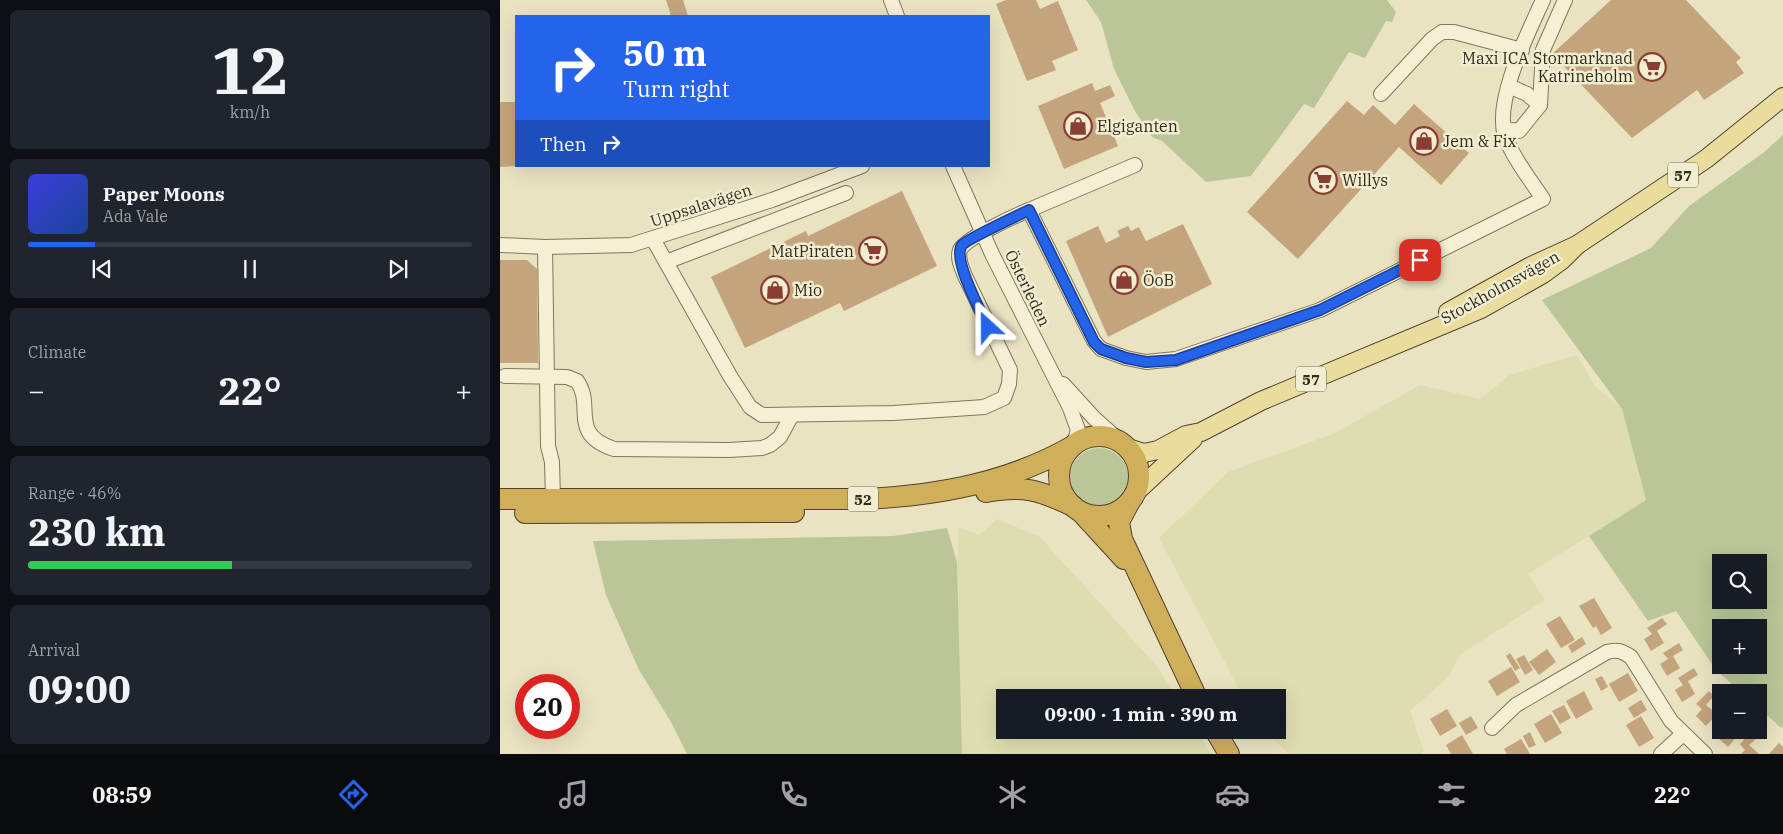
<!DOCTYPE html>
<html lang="en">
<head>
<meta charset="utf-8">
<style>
  :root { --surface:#171b24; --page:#20242c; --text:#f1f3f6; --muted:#9ea1a6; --line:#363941; --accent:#2563eb }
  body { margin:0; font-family:"IBM Plex Serif",serif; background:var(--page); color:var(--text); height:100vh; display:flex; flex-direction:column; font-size:19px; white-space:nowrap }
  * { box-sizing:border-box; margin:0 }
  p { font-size:16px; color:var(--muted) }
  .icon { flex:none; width:28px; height:28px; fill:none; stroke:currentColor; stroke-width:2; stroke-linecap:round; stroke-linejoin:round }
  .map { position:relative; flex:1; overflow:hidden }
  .side { display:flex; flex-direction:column; gap:10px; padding:10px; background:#0d0f14; width:500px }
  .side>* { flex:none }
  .guide { position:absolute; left:15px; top:15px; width:475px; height:152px; border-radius:0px; box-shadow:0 5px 20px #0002; background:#2563eb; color:#fff; overflow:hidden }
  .buttons { position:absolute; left:1212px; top:554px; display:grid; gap:10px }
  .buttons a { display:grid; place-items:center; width:55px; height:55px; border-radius:0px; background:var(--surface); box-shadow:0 5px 20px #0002; font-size:25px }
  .speed { position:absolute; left:15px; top:674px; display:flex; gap:10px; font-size:25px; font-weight:700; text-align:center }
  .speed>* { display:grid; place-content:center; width:65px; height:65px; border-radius:50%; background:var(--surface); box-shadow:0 5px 20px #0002; line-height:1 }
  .speed .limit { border:8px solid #d22; background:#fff; color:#111 }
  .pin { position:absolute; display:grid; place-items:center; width:42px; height:42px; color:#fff; margin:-21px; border-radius:10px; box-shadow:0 2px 8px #0006 }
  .me { position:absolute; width:55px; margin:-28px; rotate:336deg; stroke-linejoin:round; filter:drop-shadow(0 0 4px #0008) }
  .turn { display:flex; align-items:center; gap:18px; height:105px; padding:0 25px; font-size:22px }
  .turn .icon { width:65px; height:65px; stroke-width:2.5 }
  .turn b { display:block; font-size:35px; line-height:42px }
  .then { display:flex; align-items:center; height:48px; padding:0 25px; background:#0003; gap:10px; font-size:19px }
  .big { font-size:38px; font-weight:700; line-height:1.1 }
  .side .card { flex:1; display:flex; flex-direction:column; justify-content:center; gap:8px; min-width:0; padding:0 18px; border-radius:8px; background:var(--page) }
  .side .dial { align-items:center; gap:0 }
  .dial b { font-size:65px; line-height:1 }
  .song { display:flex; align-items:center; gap:15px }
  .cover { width:60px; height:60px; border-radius:8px; background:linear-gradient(135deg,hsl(240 70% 55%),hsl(220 70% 35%)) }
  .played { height:5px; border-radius:2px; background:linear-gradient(90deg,var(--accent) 15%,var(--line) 15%) }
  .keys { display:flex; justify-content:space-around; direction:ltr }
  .heat { display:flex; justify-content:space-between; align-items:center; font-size:28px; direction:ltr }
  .charge { height:8px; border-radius:4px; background:linear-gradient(90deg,#34c759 46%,var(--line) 0) }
  .trip { position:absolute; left:496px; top:689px; width:290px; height:50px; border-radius:0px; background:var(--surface); box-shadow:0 5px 20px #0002; font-weight:700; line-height:50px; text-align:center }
  .tabs { display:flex; height:80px; justify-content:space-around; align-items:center; background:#090b0e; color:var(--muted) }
  .tabs .icon { width:35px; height:35px }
  .tabs .active { color:var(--accent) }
  .tabs b { font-size:22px; color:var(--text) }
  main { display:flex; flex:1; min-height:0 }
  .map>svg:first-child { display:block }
  .farmland { fill:#deddb1 }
  .green { fill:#bac698; fill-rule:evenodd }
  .building { fill:#c4a47c }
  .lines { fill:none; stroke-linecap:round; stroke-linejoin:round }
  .minor-casing { stroke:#81755b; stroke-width:16 }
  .major-casing { stroke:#4f432f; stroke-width:20 }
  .highway-casing { stroke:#4f432f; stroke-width:22 }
  .minor { stroke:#f5f0d4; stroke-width:14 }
  .major { stroke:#e9dc9d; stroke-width:18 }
  .highway { stroke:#d1ae5a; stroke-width:20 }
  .route-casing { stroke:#184099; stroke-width:12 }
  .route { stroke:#2563eb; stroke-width:9 }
  .labels { text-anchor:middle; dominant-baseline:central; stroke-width:5; stroke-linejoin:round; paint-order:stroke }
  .shield { fill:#f1edd1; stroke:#6b6554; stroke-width:1 }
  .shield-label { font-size:15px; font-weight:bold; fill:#322b1e }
  .poi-label { font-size:16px; fill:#322b1e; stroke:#f1edd1; text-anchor:start }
  .street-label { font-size:16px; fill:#322b1e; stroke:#f1edd1 }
</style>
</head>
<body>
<main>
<section class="side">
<div class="card dial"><b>12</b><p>km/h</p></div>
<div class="card">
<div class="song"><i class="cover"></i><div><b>Paper Moons</b><p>Ada Vale</p></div></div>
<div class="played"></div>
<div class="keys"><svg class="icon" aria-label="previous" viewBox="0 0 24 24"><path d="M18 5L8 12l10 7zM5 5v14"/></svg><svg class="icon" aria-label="pause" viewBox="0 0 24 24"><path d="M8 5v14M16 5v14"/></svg><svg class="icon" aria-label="next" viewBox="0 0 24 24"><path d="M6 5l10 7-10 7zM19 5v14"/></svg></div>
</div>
<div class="card"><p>Climate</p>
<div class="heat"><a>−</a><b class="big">22°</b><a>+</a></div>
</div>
<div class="card"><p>Range · 46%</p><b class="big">230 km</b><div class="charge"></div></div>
<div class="card"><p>Arrival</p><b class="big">09:00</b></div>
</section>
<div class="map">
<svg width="1283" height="754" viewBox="0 0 1283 754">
  <rect width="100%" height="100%" fill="#e9e3c2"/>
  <!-- farmland -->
  <g class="farmland">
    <path d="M1077,355l18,31 27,23 24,91 -118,74 17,26 -84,54 -14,24 -37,33 14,40 -3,3h-132l-26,-24h15v-32l-37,-1 -3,-10 -79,-149 69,-66 107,-39 85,-48 61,14 28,-24z"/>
    <path d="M497,519l42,17 117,129 20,32 -171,1v32h191l15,24h-256l3,-227 21,8z"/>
  </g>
  <!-- green -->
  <g class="green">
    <path d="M586,0h301l9,12 -4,10 -6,-1 -21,37 -16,-6 -35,56 -10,-4 -53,72 -45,6 -44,-41 -10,-4 -17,-26 -21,-42 -13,-47z"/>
    <path d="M1283,135v591l-2,2 -22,-20v-16h-18l-25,-22 -40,-59 -28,10 -59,-85 57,-36 -24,-91 -80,-109 109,-52 38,-42 74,-53zM1221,562h38v38h-38zM1221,628h38v37h-38z"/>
    <circle cx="599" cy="477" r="29"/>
    <path d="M447,528l10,34 5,192h-275l-16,-32 -32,-52 -33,-75 -13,-54 300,-5z"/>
  </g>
  <!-- building -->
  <g class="building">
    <path d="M166,0h17l5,16h-17z"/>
    <path d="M506,0h30l4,9 18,-8 20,49 -26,11 4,9 -29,11 -31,-77z"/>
    <path d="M1111,0h75l55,58 -5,4 8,11 -40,27 -7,-10 -65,48 -80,-84z"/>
    <path d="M592,83l3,8 15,-6 5,11 -15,7 18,43 -54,23 -26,-63z"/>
    <path d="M847,101l17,14 9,-10 22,20 19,-21 55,49 -28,32 -42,-38 -101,112 -51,-47z"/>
    <path d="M0,102h16v64l-16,1z"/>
    <path d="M402,191l35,75 -93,45 -4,-8 -95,45 -34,-71 95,-46 2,5z"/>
    <path d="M683,224l29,60 -104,53 -42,-96 32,-15 8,17 14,-7 -3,-5 11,-5 3,5 8,-4 7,14z"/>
    <path d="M0,260h27l10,9 1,94h-38z"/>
    <path d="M1094,598l18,30 -11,7 -5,-9 -3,2 -14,-22z"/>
    <path d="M1060,616l15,24 -14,8 -15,-24z"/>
    <path d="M1162,618l5,6 -10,7 7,12 -13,8 -7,-12 8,-5 -5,-6z"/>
    <path d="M1082,637l4,7 -14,9 -4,-7z"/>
    <path d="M1179,643l4,7 -10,6 7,12 -13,8 -7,-12 8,-5 -5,-6z"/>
    <path d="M1047,649l9,13 -17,13 -10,-13z"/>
    <path d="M1010,653l10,15 -5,3 -9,-15z"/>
    <path d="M1024,655l9,15 -8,5 -9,-16z"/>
    <path d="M1011,667l9,15 -23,14 -9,-15z"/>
    <path d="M1194,668l4,7 -10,6 7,13 -13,8 -7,-12 8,-5 -5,-7z"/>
    <path d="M1128,673l10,18 -19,11 -10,-18z"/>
    <path d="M1102,676l6,11 -7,4 -6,-12z"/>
    <path d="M1084,691l9,18 -17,10 -10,-18z"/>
    <path d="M1209,691l5,5 -8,9 11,9 -11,12 -10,-10 6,-7 -6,-5z"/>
    <path d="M1141,700l6,10 -13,8 -6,-10z"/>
    <path d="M1064,705l7,13 -11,6 -8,-13z"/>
    <path d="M947,709l10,17 -17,10 -10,-17z"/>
    <path d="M1051,714l11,19 -17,10 -11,-19z"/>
    <path d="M971,716l7,12 -12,7 -7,-12z"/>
    <path d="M1141,716l13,22 -15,9 -13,-22z"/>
    <path d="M1224,730h9l5,5 -10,12 -11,-10z"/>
    <path d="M1252,731l6,6 -9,8 10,9h-18l4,-4 -5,-6z"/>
    <path d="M1030,732l6,13 -7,3 -6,-12z"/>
    <path d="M962,735l11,19h-22l-5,-9z"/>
    <path d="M1021,739l9,15h-23l-3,-5z"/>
    <path d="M1279,743l4,4v7h-14z"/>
  </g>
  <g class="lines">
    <defs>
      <g id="minor">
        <path d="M391,0l6,16"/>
        <path d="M1009,86l18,8 13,11"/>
        <path d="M881,94l51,-55 10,-7h12l68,18"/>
        <path d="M1004,129l15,2 21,-26 3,-55 22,-50"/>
        <path d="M453,166l39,88 78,154 8,22 -4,14"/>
        <path d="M529,210l106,-45"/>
        <path d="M153,239l77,137 20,31 12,8 131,-2 62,-4 29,-2 20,-9 5,-14 1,-14 -45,-94c-3,-8 -8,-17 -5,-26 2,-10 57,-35 69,-40l65,131 7,8 25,9 20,4 30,-3 144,-49 223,-111c-13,-20 -30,-41 -38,-63 -11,-36 23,-103 38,-136"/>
        <path d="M0,245l45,2 86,-2 141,-45 90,-34"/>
        <path d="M45,247l3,199 4,16 1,37"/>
        <path d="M166,262l180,-69"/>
        <path d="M5,376l62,1 10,4c18,25 -9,53 37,68l115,1 33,-2 8,-3 10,-8 12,-22"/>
        <path d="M563,384l31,34 28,25"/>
        <path d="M992,728l24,-23 91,-53c10,-3 15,-1 24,5l40,64 34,33"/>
        <path d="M1161,754l22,-20"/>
      </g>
      <g id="major">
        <path d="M948,312l83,-46 46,-21 129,-86 77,-62"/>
        <path d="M628,448l16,5 14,-3 28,-15 15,-3 60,-31 220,-92 62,-35 19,-14 15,-15"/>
        <path d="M635,493l58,-54"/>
      </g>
      <g id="highway">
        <circle cx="599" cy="476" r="40"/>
        <path d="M486,492c38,-7 53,-2 87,14"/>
        <path d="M0,499h367c72,-4 140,-16 204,-52"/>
        <path d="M629,503l-10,19 3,17 75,159"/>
        <path d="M581,512l43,47"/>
        <path d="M25,513l269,-1"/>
        <path d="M715,730l14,24"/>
      </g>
    </defs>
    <!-- minor casing -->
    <use href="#minor" class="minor-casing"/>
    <!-- major casing -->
    <use href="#major" class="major-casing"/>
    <!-- highway casing -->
    <use href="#highway" class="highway-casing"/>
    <!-- minor -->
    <use href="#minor" class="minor"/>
    <!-- major -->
    <use href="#major" class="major"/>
    <!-- highway -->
    <use href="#highway" class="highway"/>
  </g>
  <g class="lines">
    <defs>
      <path id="route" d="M488,327c-7,-15 -36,-68 -26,-82 5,-6 57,-30 67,-35l65,132 7,7 25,9 20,4 30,-2 144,-50 100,-50"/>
    </defs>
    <!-- route casing -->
    <use href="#route" class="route-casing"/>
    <!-- route -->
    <use href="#route" class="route"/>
  </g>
  <!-- icons -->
  <defs>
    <symbol id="supermarket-ring" viewBox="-11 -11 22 22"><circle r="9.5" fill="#f1edd1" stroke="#8a3d31" stroke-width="1.5"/><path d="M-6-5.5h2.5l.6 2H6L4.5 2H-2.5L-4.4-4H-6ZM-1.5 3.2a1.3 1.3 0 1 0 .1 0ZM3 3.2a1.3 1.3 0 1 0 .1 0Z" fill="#8a3d31"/></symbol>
    <symbol id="shop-ring" viewBox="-11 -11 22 22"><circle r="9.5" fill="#f1edd1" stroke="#8a3d31" stroke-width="1.5"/><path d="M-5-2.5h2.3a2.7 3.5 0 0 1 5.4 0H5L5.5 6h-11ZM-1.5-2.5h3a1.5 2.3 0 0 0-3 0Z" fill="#8a3d31"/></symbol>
  </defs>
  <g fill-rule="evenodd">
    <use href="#supermarket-ring" x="1136" y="51" width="32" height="32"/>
    <use href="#shop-ring" x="562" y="110" width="32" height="32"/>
    <use href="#shop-ring" x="908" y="125" width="32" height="32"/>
    <use href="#supermarket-ring" x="807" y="164" width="32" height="32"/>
    <use href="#supermarket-ring" x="357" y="235" width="32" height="32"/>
    <use href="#shop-ring" x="608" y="264" width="32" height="32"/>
    <use href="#shop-ring" x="259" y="274" width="32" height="32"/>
  </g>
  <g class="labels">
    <!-- shield labels -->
    <g class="shield">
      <rect x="1168" y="162.5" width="30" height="25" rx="4"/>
      <rect x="796" y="366.5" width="30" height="25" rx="4"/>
      <rect x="348" y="486.5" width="30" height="25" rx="4"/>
    </g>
    <g class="shield-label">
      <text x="1183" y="175">57</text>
      <text x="811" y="379">57</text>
      <text x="363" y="499">52</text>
    </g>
    <!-- poi labels -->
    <g class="poi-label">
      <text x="1133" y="58" text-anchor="end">Maxi ICA Stormarknad<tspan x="1133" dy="18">Katrineholm</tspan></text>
      <text x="597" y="126">Elgiganten</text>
      <text x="943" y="141">Jem &amp; Fix</text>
      <text x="842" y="180">Willys</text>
      <text x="354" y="251" text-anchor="end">MatPiraten</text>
      <text x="643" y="280">ÖoB</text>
      <text x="294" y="290">Mio</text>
    </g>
    <!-- street labels -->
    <g class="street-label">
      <text transform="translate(201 205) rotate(-18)">Uppsalavägen</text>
      <text transform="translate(1000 287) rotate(-29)">Stockholmsvägen</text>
      <text transform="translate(528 288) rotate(64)">Österleden</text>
    </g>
  </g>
</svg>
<div class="buttons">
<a><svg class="icon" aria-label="search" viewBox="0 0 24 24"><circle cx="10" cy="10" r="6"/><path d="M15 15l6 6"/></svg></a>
<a>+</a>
<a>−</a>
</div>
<div class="speed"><div class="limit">20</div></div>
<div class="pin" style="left:920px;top:260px;background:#d93025"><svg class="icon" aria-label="arrive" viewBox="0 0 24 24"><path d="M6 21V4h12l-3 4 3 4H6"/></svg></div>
<svg class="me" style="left:488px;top:327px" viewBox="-20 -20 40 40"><path d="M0-17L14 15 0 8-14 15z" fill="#2563eb" stroke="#fff" stroke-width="4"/></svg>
<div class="trip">09:00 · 1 min · 390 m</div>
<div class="guide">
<div class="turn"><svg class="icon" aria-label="right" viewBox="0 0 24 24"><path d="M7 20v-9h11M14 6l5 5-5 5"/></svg><div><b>50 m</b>Turn right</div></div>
<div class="then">Then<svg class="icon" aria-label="right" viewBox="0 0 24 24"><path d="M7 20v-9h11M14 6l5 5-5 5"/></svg></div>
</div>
</div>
</main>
<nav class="tabs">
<b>08:59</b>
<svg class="icon active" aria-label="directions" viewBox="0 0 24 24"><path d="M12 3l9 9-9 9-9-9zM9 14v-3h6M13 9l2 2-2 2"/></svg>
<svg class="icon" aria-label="music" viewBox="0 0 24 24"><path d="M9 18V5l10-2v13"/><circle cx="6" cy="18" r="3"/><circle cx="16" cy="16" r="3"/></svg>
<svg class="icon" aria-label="phone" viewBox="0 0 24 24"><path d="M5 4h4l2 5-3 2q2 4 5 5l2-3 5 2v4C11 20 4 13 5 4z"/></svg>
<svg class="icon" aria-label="climate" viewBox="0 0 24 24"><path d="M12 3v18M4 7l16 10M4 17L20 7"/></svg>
<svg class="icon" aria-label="car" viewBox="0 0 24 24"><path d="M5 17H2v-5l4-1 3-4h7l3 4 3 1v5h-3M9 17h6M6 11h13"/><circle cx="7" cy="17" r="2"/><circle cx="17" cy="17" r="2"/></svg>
<svg class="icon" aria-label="filters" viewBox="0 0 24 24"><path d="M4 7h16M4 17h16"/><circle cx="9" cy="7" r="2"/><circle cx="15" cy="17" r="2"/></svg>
<b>22°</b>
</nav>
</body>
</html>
